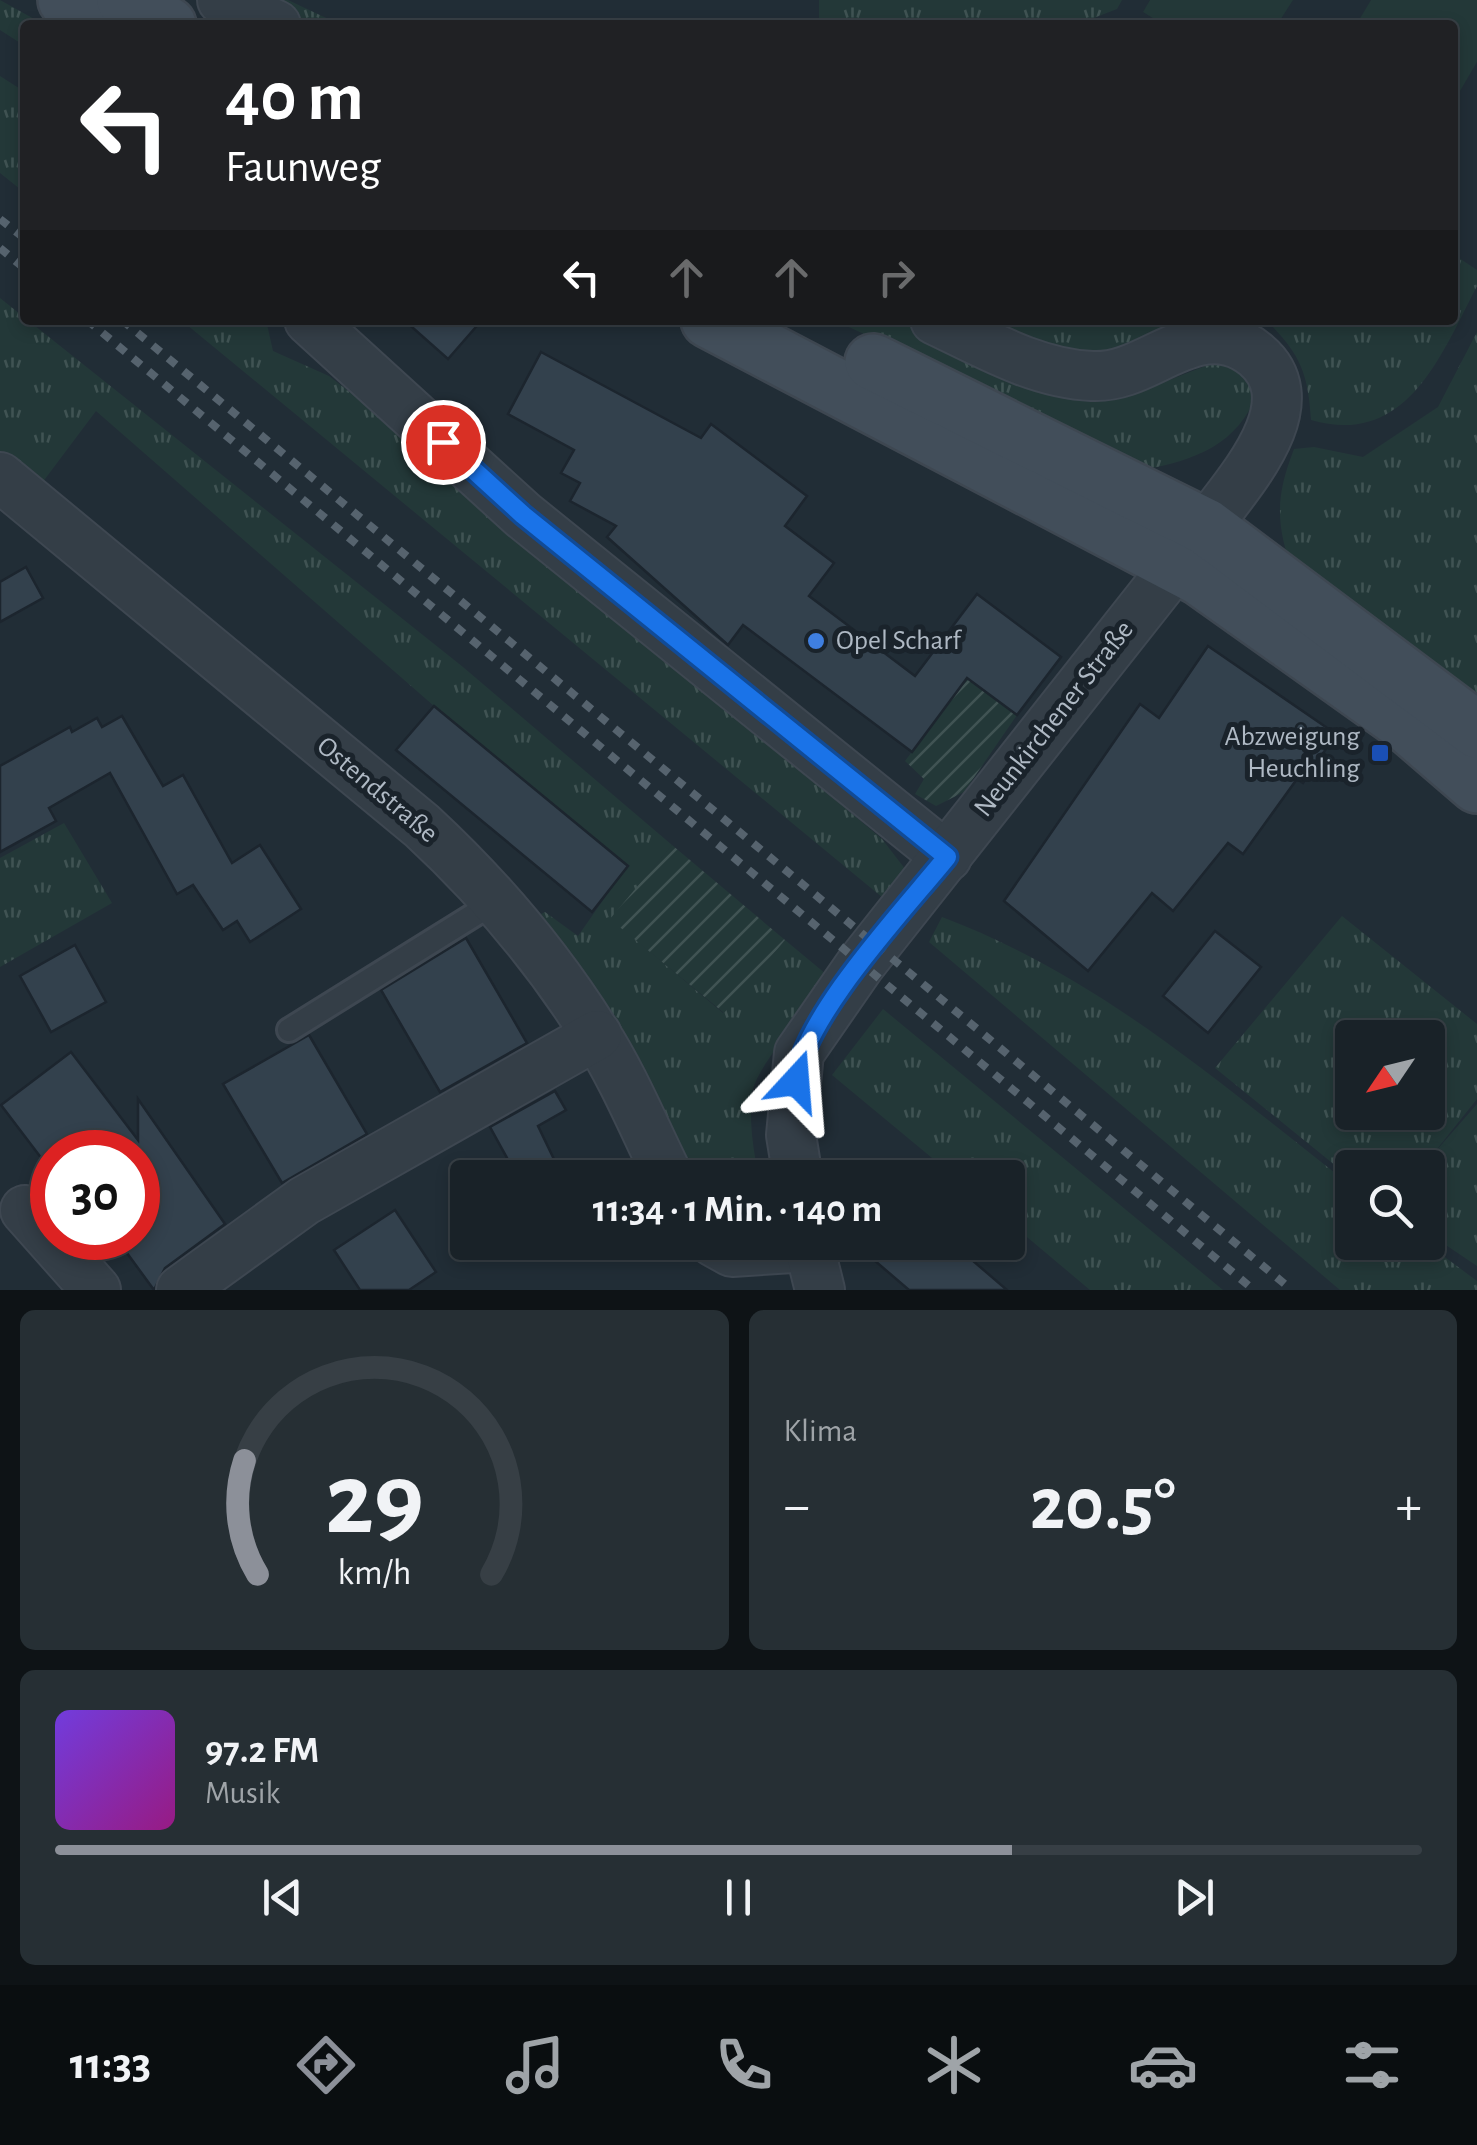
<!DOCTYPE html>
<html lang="de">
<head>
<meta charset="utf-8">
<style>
  :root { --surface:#192228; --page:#262f34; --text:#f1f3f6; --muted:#9fa4a8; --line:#373f45; --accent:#8c9099 }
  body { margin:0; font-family:"Alegreya Sans",sans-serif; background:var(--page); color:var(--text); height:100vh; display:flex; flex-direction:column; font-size:38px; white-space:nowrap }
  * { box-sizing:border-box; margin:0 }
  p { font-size:32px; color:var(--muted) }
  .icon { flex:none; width:55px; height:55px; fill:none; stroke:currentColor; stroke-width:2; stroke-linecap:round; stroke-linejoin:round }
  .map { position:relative; height:1290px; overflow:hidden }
  .side { display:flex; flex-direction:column; gap:20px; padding:20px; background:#0e1316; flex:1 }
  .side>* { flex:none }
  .top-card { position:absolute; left:20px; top:20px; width:1438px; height:305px; border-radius:10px; box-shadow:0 5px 15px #0003,0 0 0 2px var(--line); background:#202124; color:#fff; overflow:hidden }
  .needle { width:65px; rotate:235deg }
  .fabs { position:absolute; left:1335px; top:1020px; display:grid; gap:20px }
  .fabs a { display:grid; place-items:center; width:110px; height:110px; border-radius:10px; background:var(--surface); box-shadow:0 5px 15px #0003,0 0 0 2px var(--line); font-size:50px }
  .speed { position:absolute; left:30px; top:1130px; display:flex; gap:20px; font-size:50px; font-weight:700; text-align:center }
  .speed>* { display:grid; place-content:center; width:130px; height:130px; border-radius:50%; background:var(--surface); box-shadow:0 5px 15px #0003,0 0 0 2px var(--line); line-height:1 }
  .speed .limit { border:15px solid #d22; background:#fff; color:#111 }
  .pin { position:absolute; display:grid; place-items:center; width:85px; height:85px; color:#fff; margin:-42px; border:5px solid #fff; border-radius:50%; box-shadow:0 2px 10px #0007 }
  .me { position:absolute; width:110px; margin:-55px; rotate:19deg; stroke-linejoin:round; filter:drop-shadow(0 0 8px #0008) }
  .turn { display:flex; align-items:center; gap:35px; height:210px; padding:0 40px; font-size:45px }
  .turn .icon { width:130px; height:130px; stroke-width:2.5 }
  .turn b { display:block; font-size:70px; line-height:85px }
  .lanes { display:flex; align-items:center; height:95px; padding:0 40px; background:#0003; justify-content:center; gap:50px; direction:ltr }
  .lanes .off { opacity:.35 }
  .big { font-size:75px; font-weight:600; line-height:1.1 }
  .side .widget { flex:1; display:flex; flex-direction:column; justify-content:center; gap:15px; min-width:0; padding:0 35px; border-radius:15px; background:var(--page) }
  .side .dial { align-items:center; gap:0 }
  .dial svg { height:260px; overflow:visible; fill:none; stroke:var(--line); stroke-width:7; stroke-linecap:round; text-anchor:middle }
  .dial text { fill:var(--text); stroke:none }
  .song { display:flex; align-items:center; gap:30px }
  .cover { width:120px; height:120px; border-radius:15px; background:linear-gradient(135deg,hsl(260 70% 55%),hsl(310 70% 35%)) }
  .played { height:10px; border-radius:5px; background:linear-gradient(90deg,var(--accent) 70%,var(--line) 70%) }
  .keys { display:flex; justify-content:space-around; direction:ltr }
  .heat { display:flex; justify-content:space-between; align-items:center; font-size:55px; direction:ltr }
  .side .tiles { flex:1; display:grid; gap:20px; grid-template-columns:1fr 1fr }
  .widget:last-child { grid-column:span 2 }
  .trip { position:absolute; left:450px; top:1160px; width:575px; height:100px; border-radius:10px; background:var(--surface); box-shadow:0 5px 15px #0003,0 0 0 2px var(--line); font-weight:600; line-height:100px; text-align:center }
  .tabs { display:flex; height:160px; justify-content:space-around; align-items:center; background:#0a0e10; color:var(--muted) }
  .tabs .icon { width:70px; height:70px }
  .tabs .on { color:var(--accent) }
  .tabs b { font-size:45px; color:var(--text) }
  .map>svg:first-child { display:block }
  .grass { fill:url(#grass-tufts); fill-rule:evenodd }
  .garden { fill:url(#garden-furrows) }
  .pitch { fill:#233838 }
  .building { fill:#33414d; stroke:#1c252e; stroke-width:2.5 }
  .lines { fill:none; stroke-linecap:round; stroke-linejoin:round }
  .service-casing { stroke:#3e4751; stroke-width:28 }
  .minor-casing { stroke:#3e4751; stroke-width:52 }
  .secondary-casing { stroke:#3e4751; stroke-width:60 }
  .service { stroke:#343e47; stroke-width:22 }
  .minor { stroke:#343e47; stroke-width:48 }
  .secondary { stroke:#424e5a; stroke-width:55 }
  .rail { stroke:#56636e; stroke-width:8; stroke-dasharray:10 10; stroke-linecap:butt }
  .route-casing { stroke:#114b97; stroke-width:25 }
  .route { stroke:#1a73e8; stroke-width:18 }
  .shop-dot { fill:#3f7fe0; stroke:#1a232b; stroke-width:4 }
  .transit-dot { fill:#1a4fb4; stroke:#1a232b; stroke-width:4 }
  .labels { text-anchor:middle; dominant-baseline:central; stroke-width:10; stroke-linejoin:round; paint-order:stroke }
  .poi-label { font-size:28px; fill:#afb9c4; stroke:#1a232b; text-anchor:start }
  .street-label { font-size:28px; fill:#afb9c4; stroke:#1a232b }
</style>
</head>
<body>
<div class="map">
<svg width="1477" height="1290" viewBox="0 0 1477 1290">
  <defs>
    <pattern id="grass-tufts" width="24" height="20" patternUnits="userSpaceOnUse" patternTransform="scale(2.5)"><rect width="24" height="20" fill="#233838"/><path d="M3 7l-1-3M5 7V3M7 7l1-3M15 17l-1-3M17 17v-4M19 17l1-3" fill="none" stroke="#405353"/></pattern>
    <pattern id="garden-furrows" width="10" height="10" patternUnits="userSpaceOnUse" patternTransform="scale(2.5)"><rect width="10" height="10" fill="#233838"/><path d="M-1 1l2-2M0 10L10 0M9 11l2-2" fill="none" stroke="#405353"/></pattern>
  </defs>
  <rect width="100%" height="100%" fill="#212d36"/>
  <!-- grass -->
  <g class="grass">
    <path d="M0,0l45,25h-20v21l-25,-16z"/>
    <path d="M259,0h29l53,25h-30z"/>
    <path d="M819,0h303l-5,9 -31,12 6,4h-273z"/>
    <path d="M0,76l25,16v101l-25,-20z"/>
    <path d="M1453,254l24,16v16c-36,69 -70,162 -166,134 -3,-48 -11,-66 -45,-100h186z"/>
    <path d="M0,298l463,369 209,178 -61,74 112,94 62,-73 47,39c-19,23 -76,87 -80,114 -3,28 1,57 7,84h-71l-151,-261 8,-4 33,24 49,-70 -193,-160 -338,-295 -57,76 -39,-32z"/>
    <path d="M181,320h85l7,31 56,25 54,42 499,421 27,35 -15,33z"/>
    <path d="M834,320h77l114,52 68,20 71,-10 44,-17 24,-2 16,19 6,19c-23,49 -67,61 -118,70l-161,-85z"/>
    <path d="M973,320h205c-20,7 -35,23 -55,30 -52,19 -104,-9 -150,-30z"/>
    <path d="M1477,332v369l-190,-147c-12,-40 -8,-66 7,-105l20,-2 49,10 75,-50z"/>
    <path d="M64,823l48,80 -112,64v-109z"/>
    <path d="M1342,916l135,108v75l-48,60 48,-55v162l-49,-33v-65h-76v11l-137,-111zM1352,1038h76v74h-76z"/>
    <path d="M942,917c159,60 278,167 410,269v56l74,1 51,38v9h-137l-411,-348z"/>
    <path d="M883,1009l340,281h-133l-82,-69v-43l-53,-1 -123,-102z"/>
  </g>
  <!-- garden -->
  <g class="garden">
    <path d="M967,678l50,37 -53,77 -28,14 -21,-12 9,-15 -19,-18z"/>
    <path d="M672,845l113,95 -61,73 -114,-94z"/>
  </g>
  <!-- pitch -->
  <g class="pitch">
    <path d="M1150,0h143l-16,25h-113l-21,-13z"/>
    <path d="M1371,0h106v62l-24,41 -1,-78h-96z"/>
  </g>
  <!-- building -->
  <g class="building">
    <path d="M404,320h78l-34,39z"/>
    <path d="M541,352l160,86 10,-14 96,72 -22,30 49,37 -25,33 106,80 62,-82 84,63 -44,58 -50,-37 -55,74 -169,-127 -15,20 -121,-108 9,-11 -46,-25 10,-18 -19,-10 13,-23 -66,-36z"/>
    <path d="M26,567l17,31 -43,24v-40z"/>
    <path d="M1208,646l128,88 -33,49 -6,-4 -54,75 -15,-11 -55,68 -21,-18 -64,78 -84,-70 136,-197 19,14z"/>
    <path d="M434,706l194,160 -36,46 -196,-162z"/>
    <path d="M122,716l41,70 20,-11 49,88 28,-18 41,64 -51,33 -13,-21 -14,9 -30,-45 -16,9 -67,-121 -61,35 7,13 -56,31v-86l70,-39 2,5 25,-14 5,9z"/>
    <path d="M1215,931l46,36 -53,66 -45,-37z"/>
    <path d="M466,938l61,105 -87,49 -59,-102z"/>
    <path d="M75,945l31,57 -55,30 -31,-56z"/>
    <path d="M309,1035l58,99 -85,49 -59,-99z"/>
    <path d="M71,1052l67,88v-41l87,125 -60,44 -11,22 -38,-52h22v-86h-87l-9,7 -41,-54z"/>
    <path d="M555,1091l11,19 -28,16 25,52h-45l-28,-51z"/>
    <path d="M395,1210l41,62 -27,18h-49l-26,-40z"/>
    <path d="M853,1242h98l56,48h-98z"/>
  </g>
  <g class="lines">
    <defs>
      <path id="service" d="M289,1030l209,-130"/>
      <g id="minor">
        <path d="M222,0l54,25"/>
        <path d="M309,320l214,195 424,342"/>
        <path d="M0,477l422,349c67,62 124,129 173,207 29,45 50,97 74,145"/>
        <path d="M798,1178l-7,-43 8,-82 61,-88 346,-438c30,-42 108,-123 50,-172 -15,-13 -36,-19 -57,-14 -37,8 -67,37 -107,35 -56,-2 -108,-33 -157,-56"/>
        <path d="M25,1210l71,80"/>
        <path d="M714,1242l18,10 77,-5"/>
        <path d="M808,1242l12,48"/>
        <path d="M181,1290l123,-89 293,-166"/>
      </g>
      <g id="secondary">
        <path d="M66,0l47,25"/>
        <path d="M125,0l43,25"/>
        <path d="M709,320l492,258 204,145 72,62"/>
        <path d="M873,362l333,165 271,203"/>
      </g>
    </defs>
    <!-- service casing -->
    <use href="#service" class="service-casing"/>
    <!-- minor casing -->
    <use href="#minor" class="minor-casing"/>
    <!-- secondary casing -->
    <use href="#secondary" class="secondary-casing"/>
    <!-- service -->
    <use href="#service" class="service"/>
    <!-- minor -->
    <use href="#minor" class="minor"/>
    <!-- secondary -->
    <use href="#secondary" class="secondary"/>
    <!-- rail -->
    <g class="rail">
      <path d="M0,219l25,20"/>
      <path d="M0,248l25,21"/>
      <path d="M87,320l1167,970"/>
      <path d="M122,320l1170,970"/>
    </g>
  </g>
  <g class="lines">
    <defs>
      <path id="route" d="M443,442l80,73 424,342c-43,53 -144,160 -151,224"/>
    </defs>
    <!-- route casing -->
    <use href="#route" class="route-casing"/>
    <!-- route -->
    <use href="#route" class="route"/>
  </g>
  <!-- markers -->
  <circle class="shop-dot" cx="816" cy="641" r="10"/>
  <rect class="transit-dot" x="1370" y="743" width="20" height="20" rx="5"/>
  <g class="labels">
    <!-- poi labels -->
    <g class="poi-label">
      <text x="836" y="641">Opel Scharf</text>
      <text x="1360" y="737" text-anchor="end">Abzweigung<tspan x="1360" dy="32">Heuchling</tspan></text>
    </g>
    <!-- street labels -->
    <g class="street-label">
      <text transform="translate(1054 719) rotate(-52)">Neunkirchener Straße</text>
      <text transform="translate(377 790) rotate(40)">Ostendstraße</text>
    </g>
  </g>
</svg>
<div class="fabs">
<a><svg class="needle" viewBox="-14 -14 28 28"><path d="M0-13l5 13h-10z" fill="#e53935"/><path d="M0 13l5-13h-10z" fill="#9fa4a8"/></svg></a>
<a><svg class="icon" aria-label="search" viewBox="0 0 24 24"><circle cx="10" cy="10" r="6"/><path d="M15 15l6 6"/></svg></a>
</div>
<div class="speed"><div class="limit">30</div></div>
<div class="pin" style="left:443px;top:442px;background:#d93025"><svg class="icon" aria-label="arrive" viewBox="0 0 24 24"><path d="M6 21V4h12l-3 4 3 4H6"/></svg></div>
<svg class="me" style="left:796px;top:1081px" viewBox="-20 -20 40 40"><path d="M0-17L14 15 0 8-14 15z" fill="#1a73e8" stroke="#fff" stroke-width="4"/></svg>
<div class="trip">11:34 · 1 Min. · 140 m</div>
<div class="top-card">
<div class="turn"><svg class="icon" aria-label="left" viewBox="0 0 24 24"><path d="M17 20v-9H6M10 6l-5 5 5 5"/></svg><div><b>40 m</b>Faunweg</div></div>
<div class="lanes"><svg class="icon" aria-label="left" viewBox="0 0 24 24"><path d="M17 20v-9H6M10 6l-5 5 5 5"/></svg><svg class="icon off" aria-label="ahead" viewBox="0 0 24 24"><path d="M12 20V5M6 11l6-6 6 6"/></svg><svg class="icon off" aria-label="ahead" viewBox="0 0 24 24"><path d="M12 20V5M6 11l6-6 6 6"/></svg><svg class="icon off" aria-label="right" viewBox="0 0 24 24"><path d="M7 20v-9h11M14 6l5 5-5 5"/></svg></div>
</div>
</div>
<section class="side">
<div class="tiles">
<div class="widget dial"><svg viewBox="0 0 100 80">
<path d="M14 69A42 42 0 1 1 86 69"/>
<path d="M14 69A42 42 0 0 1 10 34" stroke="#8c9099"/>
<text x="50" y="56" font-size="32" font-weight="700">29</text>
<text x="50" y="72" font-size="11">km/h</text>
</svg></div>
<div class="widget"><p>Klima</p>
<div class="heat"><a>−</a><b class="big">20.5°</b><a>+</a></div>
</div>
<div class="widget">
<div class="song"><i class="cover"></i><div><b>97.2 FM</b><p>Musik</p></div></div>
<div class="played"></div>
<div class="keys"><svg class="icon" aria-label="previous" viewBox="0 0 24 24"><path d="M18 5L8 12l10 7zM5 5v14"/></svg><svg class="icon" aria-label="pause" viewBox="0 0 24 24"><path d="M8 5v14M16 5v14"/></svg><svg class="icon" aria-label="next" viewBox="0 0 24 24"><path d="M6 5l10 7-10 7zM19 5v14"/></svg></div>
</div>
</div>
</section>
<nav class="tabs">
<b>11:33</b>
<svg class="icon on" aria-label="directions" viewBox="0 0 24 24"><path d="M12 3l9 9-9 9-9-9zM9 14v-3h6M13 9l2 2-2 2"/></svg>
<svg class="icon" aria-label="music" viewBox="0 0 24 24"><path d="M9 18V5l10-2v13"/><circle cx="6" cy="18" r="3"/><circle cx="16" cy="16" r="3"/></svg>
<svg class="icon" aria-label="phone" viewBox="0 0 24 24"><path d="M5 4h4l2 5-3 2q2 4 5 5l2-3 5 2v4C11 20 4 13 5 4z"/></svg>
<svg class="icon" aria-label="climate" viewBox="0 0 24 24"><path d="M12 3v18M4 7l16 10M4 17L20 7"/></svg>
<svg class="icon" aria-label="car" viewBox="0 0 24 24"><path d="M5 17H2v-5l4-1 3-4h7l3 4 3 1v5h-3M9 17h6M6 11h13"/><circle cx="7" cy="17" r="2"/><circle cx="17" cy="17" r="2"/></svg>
<svg class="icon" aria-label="filters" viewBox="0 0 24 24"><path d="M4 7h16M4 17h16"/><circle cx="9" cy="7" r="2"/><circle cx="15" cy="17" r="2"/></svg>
</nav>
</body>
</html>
